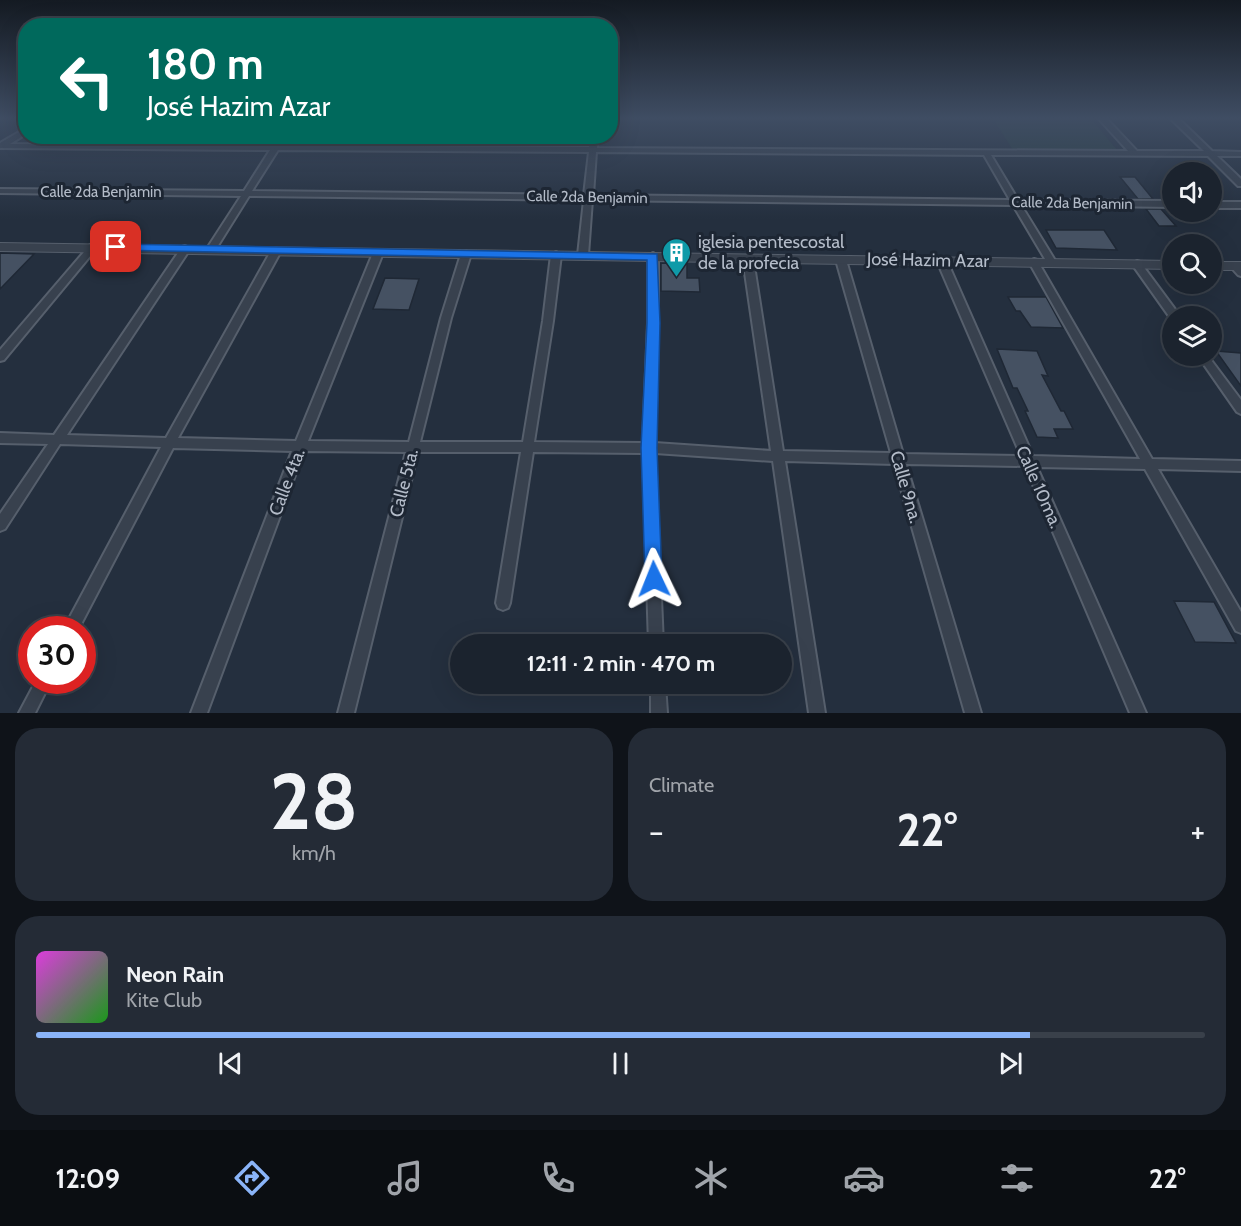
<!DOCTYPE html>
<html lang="en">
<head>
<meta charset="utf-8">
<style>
  :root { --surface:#1b232e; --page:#242b36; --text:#f1f3f6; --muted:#a0a4aa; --line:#39404a; --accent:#8ab4f8 }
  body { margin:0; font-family:Cabin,sans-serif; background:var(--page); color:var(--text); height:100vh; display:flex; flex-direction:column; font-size:22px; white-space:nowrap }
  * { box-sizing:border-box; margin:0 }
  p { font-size:20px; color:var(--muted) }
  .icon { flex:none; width:33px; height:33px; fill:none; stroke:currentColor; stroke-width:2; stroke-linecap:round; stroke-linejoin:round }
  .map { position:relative; height:713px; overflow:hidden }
  .panel { display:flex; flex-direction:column; gap:15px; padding:15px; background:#0f1319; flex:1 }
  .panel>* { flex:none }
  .hud { position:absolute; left:18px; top:18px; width:600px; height:126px; border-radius:24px; box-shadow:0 6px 24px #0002,0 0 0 2px var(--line); background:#00695c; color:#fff; overflow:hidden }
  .buttons { position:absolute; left:1162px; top:162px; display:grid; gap:12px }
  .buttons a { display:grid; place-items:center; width:60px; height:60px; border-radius:50%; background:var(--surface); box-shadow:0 6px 24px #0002,0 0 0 2px var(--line); font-size:30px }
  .speed { position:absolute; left:18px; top:616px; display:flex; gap:12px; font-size:30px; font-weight:700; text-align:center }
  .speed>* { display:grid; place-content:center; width:78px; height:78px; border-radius:50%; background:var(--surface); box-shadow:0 6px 24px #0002,0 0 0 2px var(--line); line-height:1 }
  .speed .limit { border:9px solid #d22; background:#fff; color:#111 }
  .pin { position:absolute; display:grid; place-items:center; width:51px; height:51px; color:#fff; margin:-26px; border-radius:12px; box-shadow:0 3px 9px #0006 }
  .me { position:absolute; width:66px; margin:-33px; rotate:358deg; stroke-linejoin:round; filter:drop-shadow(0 0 4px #0008) }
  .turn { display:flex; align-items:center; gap:21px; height:126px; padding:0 30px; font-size:27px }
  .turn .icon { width:78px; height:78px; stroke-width:2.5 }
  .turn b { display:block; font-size:42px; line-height:51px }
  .big { font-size:45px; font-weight:700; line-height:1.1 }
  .panel .card { flex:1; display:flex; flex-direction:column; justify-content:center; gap:9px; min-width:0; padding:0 21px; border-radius:24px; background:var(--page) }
  .panel .dial { align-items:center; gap:0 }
  .dial b { font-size:78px; line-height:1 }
  .song { display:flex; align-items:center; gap:18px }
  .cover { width:72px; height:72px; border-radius:9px; background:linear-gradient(135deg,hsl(300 70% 55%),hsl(120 70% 35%)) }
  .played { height:6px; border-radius:3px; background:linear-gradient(90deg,var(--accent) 85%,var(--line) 85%) }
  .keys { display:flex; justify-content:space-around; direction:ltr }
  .heat { display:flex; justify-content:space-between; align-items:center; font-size:33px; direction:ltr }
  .panel .tiles { flex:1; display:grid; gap:15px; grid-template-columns:1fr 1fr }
  .card:last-child { grid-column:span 2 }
  .trip { position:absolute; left:450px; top:634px; width:342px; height:60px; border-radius:30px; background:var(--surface); box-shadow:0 6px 24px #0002,0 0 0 2px var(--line); font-weight:700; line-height:60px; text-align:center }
  .tabs { display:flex; height:96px; justify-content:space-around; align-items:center; background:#0b0e12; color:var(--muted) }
  .tabs .icon { width:42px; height:42px }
  .tabs .on { color:var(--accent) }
  .tabs b { font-size:27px; color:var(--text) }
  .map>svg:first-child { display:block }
  .green { fill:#263c3f }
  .building { fill:#455162; stroke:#1f2835; stroke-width:1.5 }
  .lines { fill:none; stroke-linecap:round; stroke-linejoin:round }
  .minor-casing { stroke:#565f6c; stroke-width:4 }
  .tertiary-casing { stroke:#565f6c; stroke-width:2 }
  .minor { fill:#38414e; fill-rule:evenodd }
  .tertiary { fill:#38414e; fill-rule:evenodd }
  .route { fill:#1a73e8; stroke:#114b97; stroke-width:1.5 }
  .labels { text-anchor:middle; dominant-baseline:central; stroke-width:6; stroke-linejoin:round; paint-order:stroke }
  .far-street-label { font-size:15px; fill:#b4bcc9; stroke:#1d2633 }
  .poi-label { font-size:18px; fill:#b4bcc9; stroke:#1d2633; text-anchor:start }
  .street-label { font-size:18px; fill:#b4bcc9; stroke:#1d2633 }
</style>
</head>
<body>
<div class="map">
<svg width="1241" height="713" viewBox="0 0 1241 713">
  <rect width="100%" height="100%" fill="#242f3e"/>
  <!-- green -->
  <path class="green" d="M993,119h98l26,31h-104z"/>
  <!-- building -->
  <g class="building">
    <path d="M1120,177h15l18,22h-15z"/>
    <path d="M1146,209h15l15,17h-17z"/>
    <path d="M1046,230h58l13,20 -61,-2z"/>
    <path d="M0,253l34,1 -34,35z"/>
    <path d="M661,263l26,1v14h12l1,14 -39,-1z"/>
    <path d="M385,278l34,1 -10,31 -36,-1z"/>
    <path d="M1008,297h38l17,31 -32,-1 -11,-16h-4z"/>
    <path d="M997,349l40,2 11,25 -6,-1 19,36h3l9,18h-19l4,9 -21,-1 -12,-26h3l-11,-23h-4z"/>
    <path d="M1216,351l25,2v33z"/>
    <path d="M1174,601l40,1 22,41 -41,-1z"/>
  </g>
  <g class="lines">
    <defs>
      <g id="minor">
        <path d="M1099,119h8l30,32h67l-33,-32h8l33,32 29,1v4h-24l24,23v7h-3l-30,-30 -217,-1 27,45 155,1v6l-152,-2 35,57 -5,3 -3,-1 -35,-59 -421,-5 -4,55 -5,3 -5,-3 6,-55 -335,-4 -35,56 -3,1 -5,-3 35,-54 -241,-3v-4l244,2 26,-41 -270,-2v-5l26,-15v6l-16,10 579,3 1,-11h8l-1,12 531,3zM278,150l311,2 -5,43 -332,-4zM596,152l388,3 26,45 -417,-5z"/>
        <rect x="1212" y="202" width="29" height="6"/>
        <path d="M93,244l3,1 2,2 -2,2 -92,111 -4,1v-11l90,-105z"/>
        <path d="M185,246l5,3 -123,186 99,3 105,-187 5,-3 5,3 -103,187 118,3 77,-188 5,-3 5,3 -75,188 101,1 32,-124 20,-64 5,-3 5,3 -20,64 -31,124h103l20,-121 8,-66 5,-3 5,3 -8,66 -19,121 109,1 5,-120v-67l5,-3 5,3v67l-3,120 116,8 -28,-192 5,-3 5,3 30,192 108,2 -55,-193 5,-3 5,3 57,194 118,2 -84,-195 5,-3 5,3 86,195 107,3 -111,-197 5,-3 3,1 115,199 89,2v10l-83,-2 83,143v21l-5,-2 -91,-162 -108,-2 109,246h-16l-105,-247 -119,-2 75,249h-16l-71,-249 -109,-3 40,252h-16l-36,-252 -118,-8 8,192h-14l-6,-192 -110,-1 -23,151 -2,5 -5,2 -5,-2 -2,-5 25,-151h-103l-64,261h-16l68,-261 -102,-1 -97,262h-16l101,-262 -119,-3 -95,182h-15l98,-183 -101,-3 -55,85 -5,2v-17l48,-70 -48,-1v-10l54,2 128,-188z"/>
        <path d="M1137,261l3,1 40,54h-7v3h-2l-39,-55z"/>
        <path d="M1235,263l6,4v9l-3,-1 -8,-9z"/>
        <path d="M1198,356h10l33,44v14l-4,-2z"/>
        <path d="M36,681h15l-16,32h-16z"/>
        <path d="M651,684h14l2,29h-16z"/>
      </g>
      <g id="tertiary">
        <path d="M0,243l1173,18v8l-1173,-18z"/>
        <rect x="1212" y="262" width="29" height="8"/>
      </g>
    </defs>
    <!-- minor casing -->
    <use href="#minor" class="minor-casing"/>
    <!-- tertiary casing -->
    <use href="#tertiary" class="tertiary-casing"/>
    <!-- minor -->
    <use href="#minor" class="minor"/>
    <!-- tertiary -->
    <use href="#tertiary" class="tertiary"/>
  </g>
  <!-- sky -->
  <linearGradient id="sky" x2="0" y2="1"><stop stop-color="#141a22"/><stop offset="0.54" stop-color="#3f4d63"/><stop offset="1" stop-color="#3f4d63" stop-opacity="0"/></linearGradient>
  <rect width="1241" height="219" fill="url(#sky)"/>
  <!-- route -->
  <path class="route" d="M116,244l541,10 3,69 -3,125 5,131 -2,6 -6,3 -7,-3 -2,-6 -4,-131 6,-125v-63l-535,-10v-5z"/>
  <!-- icons -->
  <defs>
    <symbol id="building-pin" viewBox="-11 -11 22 30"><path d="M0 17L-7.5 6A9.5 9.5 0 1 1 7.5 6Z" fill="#0f9aa8" stroke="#1d2633"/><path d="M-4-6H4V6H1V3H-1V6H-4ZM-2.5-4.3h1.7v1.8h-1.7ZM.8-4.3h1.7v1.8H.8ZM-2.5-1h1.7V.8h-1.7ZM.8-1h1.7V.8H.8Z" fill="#fff"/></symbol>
  </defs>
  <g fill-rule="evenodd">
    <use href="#building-pin" x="660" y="236" width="33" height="45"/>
  </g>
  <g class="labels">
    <!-- far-street labels -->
    <g class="far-street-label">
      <text x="101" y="192">Calle 2da Benjamin</text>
      <text transform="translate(587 197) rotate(1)">Calle 2da Benjamin</text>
      <text transform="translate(1072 203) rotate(1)">Calle 2da Benjamin</text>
    </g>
    <!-- poi labels -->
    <g class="poi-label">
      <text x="698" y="242">iglesia pentescostal<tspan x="698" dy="21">de la profecia</tspan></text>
    </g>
    <!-- street labels -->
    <g class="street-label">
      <text transform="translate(928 260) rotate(1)">José Hazim Azar</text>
      <text transform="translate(287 482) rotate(-69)">Calle 4ta.</text>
      <text transform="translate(404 483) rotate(-76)">Calle 5ta.</text>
      <text transform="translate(906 487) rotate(74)">Calle 9na.</text>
      <text transform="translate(1039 487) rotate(66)">Calle 10ma.</text>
    </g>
  </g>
</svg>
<div class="buttons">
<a><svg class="icon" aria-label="sound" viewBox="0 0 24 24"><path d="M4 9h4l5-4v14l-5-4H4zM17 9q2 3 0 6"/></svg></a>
<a><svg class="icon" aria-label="search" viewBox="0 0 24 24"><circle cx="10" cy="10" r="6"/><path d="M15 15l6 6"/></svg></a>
<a><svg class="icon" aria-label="layers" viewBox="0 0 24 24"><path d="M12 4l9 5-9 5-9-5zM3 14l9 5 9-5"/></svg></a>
</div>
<div class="speed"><div class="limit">30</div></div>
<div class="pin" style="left:116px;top:247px;background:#d93025"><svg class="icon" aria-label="arrive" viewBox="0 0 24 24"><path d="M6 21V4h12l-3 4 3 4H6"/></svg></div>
<svg class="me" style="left:654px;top:579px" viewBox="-20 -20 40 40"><path d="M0-17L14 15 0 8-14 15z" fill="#1a73e8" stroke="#fff" stroke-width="4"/></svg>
<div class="trip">12:11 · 2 min · 470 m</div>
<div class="hud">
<div class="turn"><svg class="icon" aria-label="left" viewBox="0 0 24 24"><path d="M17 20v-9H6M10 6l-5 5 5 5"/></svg><div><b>180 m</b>José Hazim Azar</div></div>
</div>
</div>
<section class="panel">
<div class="tiles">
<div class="card dial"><b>28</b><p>km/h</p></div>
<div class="card"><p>Climate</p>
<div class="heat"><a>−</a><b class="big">22°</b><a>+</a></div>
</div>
<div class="card">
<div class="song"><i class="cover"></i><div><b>Neon Rain</b><p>Kite Club</p></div></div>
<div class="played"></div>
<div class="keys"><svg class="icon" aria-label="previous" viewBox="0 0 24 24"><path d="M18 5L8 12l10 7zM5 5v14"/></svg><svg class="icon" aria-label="pause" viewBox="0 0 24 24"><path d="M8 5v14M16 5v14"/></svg><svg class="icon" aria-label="next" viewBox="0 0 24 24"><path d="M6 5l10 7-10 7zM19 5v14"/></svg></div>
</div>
</div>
</section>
<nav class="tabs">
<b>12:09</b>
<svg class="icon on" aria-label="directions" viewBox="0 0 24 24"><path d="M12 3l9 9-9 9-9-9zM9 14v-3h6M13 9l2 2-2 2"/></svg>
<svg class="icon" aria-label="music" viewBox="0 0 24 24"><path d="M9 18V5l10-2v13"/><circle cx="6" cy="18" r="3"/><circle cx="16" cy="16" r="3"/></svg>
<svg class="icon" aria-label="phone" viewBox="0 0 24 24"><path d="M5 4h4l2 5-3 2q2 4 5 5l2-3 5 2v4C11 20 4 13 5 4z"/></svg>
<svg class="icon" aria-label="climate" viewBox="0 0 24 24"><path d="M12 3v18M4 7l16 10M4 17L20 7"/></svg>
<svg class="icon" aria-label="car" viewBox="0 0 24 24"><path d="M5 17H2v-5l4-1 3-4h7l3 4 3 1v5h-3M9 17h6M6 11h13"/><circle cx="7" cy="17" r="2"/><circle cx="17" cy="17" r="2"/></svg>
<svg class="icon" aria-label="filters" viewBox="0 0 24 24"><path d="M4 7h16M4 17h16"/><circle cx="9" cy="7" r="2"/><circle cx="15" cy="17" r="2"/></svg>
<b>22°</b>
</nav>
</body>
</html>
